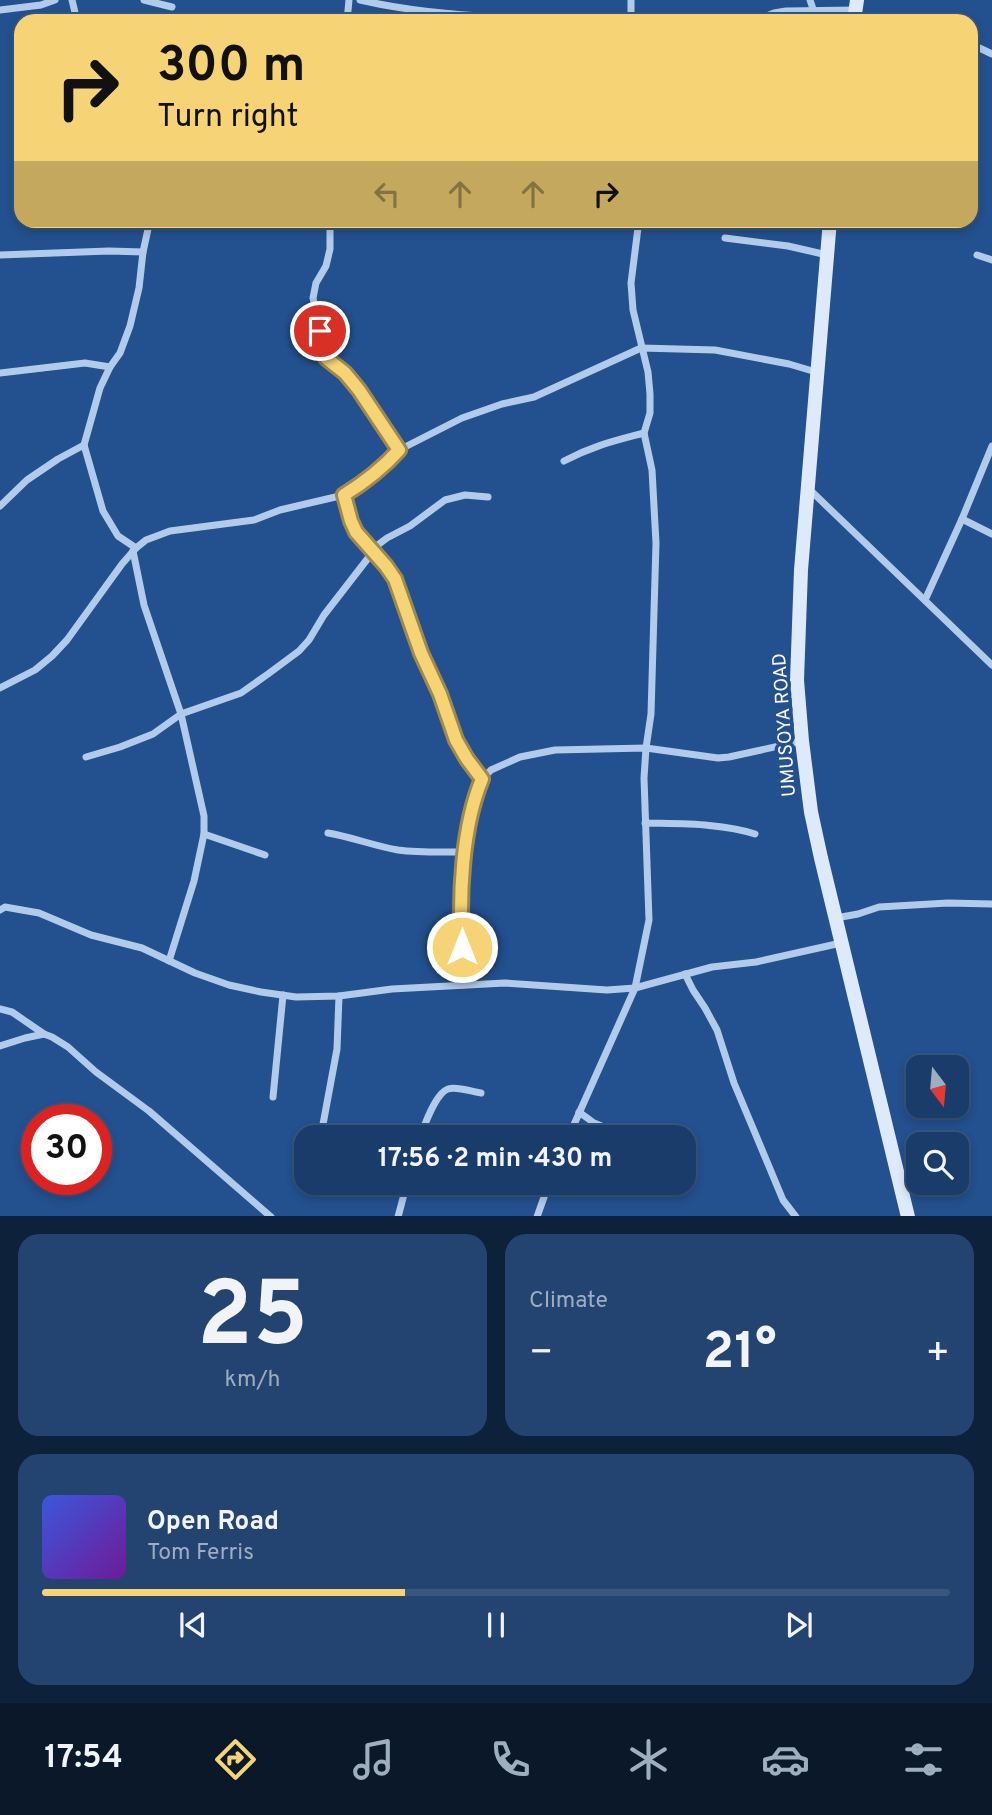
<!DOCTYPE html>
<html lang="en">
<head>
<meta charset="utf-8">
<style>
  :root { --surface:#1a3c6a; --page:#234370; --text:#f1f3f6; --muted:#9fadc1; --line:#38567e; --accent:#f6d375 }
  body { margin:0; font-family:Overpass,sans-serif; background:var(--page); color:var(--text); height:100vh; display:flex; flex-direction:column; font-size:26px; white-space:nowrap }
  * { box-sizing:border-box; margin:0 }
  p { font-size:23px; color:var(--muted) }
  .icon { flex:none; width:38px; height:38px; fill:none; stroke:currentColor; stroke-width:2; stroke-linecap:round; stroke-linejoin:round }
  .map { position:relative; height:1216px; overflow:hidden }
  .panel { display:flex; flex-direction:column; gap:18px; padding:18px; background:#0e213a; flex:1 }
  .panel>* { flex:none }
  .guide { position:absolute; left:14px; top:14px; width:964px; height:214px; border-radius:21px; box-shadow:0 4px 10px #0003,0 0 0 2px var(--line); background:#f6d375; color:#111; overflow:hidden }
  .needle { width:46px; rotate:164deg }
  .tools { position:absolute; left:906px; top:1055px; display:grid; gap:14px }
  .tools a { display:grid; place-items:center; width:63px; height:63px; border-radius:14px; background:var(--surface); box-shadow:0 4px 10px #0003,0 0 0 2px var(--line); font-size:35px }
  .speed { position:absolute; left:21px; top:1104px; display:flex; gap:14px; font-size:35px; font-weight:700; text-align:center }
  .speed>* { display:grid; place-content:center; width:91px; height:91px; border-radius:50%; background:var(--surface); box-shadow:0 4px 10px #0003,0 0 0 2px var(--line); line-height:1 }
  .speed .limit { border:10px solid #d22; background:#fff; color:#111 }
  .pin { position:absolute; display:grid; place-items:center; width:60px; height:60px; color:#fff; margin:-30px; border:4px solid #fff; border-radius:50%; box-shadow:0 2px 7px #0007 }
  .me { position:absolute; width:77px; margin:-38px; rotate:0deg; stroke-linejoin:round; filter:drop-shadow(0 0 5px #0008) }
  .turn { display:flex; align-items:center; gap:24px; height:147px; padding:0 28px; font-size:32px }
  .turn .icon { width:91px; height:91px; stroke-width:2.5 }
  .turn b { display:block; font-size:49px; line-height:60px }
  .lanes { display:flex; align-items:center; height:66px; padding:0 28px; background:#0003; justify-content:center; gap:35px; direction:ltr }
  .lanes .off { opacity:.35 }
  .big { font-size:52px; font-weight:700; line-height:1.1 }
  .panel .widget { flex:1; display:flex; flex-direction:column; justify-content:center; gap:10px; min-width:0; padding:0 24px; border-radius:21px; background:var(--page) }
  .panel .dial { align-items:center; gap:0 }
  .dial b { font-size:91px; line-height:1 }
  .song { display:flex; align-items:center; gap:21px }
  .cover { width:84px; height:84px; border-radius:10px; background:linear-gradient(135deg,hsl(230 70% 55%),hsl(280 70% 35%)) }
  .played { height:7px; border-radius:4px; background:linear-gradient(90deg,var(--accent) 40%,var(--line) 40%) }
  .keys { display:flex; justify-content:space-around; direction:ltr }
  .heat { display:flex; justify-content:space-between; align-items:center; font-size:38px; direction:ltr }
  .panel .tiles { flex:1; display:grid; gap:18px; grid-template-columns:1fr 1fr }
  .widget:last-child { grid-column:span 2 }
  .trip { position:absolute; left:294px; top:1125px; width:402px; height:70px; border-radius:21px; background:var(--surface); box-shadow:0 4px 10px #0003,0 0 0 2px var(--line); font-weight:700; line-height:70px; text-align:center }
  .dock { display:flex; height:112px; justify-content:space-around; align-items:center; background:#0a182a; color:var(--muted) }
  .dock .icon { width:49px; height:49px }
  .dock .on { color:var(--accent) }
  .dock b { font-size:32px; color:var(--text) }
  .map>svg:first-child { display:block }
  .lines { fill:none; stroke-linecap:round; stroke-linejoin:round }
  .minor { stroke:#b2cbeb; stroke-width:7 }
  .secondary { stroke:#dee9f9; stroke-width:14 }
  .route-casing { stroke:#a0894c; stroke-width:18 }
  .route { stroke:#f6d375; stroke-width:12 }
  .labels { text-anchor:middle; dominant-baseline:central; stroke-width:7; stroke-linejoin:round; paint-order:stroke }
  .street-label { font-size:19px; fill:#fff; stroke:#23508e }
</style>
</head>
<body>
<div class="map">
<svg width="992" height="1217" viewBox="0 0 992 1217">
  <rect width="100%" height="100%" fill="#23508e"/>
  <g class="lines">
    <!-- minor -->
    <g class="minor">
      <path d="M72,0l5,21"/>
      <path d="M144,0l28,7"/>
      <path d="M360,0c65,15 133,17 199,21"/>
      <path d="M810,0l7,21"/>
      <path d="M0,10l41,-5 14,-5"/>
      <path d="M347,21l2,-21"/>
      <path d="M631,21v-21"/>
      <path d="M754,21l20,-8 12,-2 70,-1"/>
      <path d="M971,44l21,10"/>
      <path d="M330,220v29l-4,17 -10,17 -3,15 13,60 19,15 14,17 40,60"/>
      <path d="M725,238l63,8 39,9"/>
      <path d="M0,255l109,-4 34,1"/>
      <path d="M977,255l15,5"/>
      <path d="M0,373l85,-10 25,4"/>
      <path d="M564,461c28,-15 50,-20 80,-28"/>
      <path d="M808,488l184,177"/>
      <path d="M344,495l7,26 5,11 30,34 9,13 26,74 19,41 16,46 11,19 15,20"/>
      <path d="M0,506l27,-26 31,-21 26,-14"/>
      <path d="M962,519l30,15"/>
      <path d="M136,548l-18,-12 -15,-25 -19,-66 16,-57 10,-21 10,-14 10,-27 9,-38 4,-36 7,-32"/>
      <path d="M133,551l11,54 37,109 23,102v18l-10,47 -25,80"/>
      <path d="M925,600l37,-81 30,-73"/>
      <path d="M0,688l35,-18 17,-14 15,-16 55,-76 14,-16 10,-8 24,-9 84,-11 26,-10 64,-15 29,-20 14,-12 12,-13 63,-32 40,-14 32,-7 107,-49 74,2 74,14 27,8"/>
      <path d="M86,757l34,-10 33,-13 28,-20 60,-21 27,-19 31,-23 10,-11 15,-25 55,-71 8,-6 23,-12 35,-26 20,-5 23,2"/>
      <path d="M645,823c35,1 77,0 110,11"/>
      <path d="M328,833c24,4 46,13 70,17 22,3 44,2 66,2"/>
      <path d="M204,834l61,21"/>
      <path d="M0,910l5,-3 34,6 52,22 51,13 53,25 34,12 32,7 35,5 43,-1 53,-7 113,-6 102,7 28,-2 77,-21 44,-5 85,-19"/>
      <path d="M836,918l22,-4 21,-7 69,-4 44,1"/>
      <path d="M685,974l8,16 12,18 12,22 17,53 21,50 28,67 13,17"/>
      <path d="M463,985l-2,-57 3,-76 6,-40 5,-17 7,-16 9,-9 29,-13 35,-7 91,-2 72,10 11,-1 73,-16"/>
      <path d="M0,1009l12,3 32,22"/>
      <path d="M0,1046l25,-8 19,-4 8,3 16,10 28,25 53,39 122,106"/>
      <path d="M273,1097l10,-102"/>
      <path d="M579,1112l15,11 37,15"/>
      <path d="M321,1135l16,-86 2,-53"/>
      <path d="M420,1138c4,-12 16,-45 28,-49 9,-3 24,3 33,4"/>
      <path d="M568,1138l67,-150 14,-68 -5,-142 2,-30 5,-34 5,-171 -4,-73 -8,-37 6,-20v-19l-2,-22 -15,-62 -2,-27 8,-63"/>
      <path d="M684,1150h3"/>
      <path d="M398,1217l9,-34"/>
      <path d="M537,1217l12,-34"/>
    </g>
    <!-- secondary -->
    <g class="secondary">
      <path d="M854,21l3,-21"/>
      <path d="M830,220l-29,350 -4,110 5,61 9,71 10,46 87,359"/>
    </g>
  </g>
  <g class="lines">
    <defs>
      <path id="route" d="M320,331l6,27 19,15 14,17 40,60c-16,18 -34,32 -55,45l7,26 5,11 30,34 9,13 26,74 19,41 16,46 11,19 15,20c-20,48 -23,116 -20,168"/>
    </defs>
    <!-- route casing -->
    <use href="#route" class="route-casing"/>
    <!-- route -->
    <use href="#route" class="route"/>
  </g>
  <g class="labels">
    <!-- street labels -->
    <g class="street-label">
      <text transform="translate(785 725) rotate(-94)">UMUSOYA ROAD</text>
    </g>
  </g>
</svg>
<div class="tools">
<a><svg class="needle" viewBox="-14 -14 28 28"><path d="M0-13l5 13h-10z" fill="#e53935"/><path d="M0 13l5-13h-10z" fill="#9fadc1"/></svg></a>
<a><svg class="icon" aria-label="search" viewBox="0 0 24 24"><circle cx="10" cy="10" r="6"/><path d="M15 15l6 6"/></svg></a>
</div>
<div class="speed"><div class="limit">30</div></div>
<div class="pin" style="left:320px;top:331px;background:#d93025"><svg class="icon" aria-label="arrive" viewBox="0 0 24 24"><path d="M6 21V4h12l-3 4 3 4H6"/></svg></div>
<svg class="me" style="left:462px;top:947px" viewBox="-20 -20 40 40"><circle r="17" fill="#f6d375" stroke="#fff" stroke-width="3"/><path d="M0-11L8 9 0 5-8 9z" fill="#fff"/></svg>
<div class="trip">17:56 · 2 min · 430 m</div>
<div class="guide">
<div class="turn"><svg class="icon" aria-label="right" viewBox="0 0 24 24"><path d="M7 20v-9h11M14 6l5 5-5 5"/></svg><div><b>300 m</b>Turn right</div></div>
<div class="lanes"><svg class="icon off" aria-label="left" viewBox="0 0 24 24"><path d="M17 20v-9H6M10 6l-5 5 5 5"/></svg><svg class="icon off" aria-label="ahead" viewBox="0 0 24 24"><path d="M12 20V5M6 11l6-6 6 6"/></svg><svg class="icon off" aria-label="ahead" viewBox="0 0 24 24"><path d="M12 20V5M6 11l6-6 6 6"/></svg><svg class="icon" aria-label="right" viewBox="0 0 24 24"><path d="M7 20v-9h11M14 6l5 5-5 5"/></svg></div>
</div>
</div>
<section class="panel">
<div class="tiles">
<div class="widget dial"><b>25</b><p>km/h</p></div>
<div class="widget"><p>Climate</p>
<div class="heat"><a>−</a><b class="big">21°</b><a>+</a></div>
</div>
<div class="widget">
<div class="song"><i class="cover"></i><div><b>Open Road</b><p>Tom Ferris</p></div></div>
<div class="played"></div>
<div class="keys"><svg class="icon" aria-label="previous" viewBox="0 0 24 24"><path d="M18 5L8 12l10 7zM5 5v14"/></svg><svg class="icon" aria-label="pause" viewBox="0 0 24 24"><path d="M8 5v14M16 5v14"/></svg><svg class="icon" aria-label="next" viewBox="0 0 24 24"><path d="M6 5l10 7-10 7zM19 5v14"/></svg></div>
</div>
</div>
</section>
<nav class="dock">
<b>17:54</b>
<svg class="icon on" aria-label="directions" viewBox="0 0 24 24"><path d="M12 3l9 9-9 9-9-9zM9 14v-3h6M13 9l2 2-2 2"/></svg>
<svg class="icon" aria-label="music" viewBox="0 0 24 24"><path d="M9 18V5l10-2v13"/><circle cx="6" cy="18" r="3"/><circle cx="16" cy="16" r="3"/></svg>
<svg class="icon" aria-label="phone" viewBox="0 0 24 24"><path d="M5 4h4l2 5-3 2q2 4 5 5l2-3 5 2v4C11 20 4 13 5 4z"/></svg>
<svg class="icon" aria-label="climate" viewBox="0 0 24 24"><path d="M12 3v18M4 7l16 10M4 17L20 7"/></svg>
<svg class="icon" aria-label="car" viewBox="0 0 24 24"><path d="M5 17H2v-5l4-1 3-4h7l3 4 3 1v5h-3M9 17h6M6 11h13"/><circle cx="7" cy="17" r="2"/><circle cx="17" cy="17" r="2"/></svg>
<svg class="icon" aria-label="filters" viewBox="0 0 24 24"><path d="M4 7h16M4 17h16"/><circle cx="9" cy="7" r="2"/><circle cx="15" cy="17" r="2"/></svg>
</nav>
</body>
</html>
